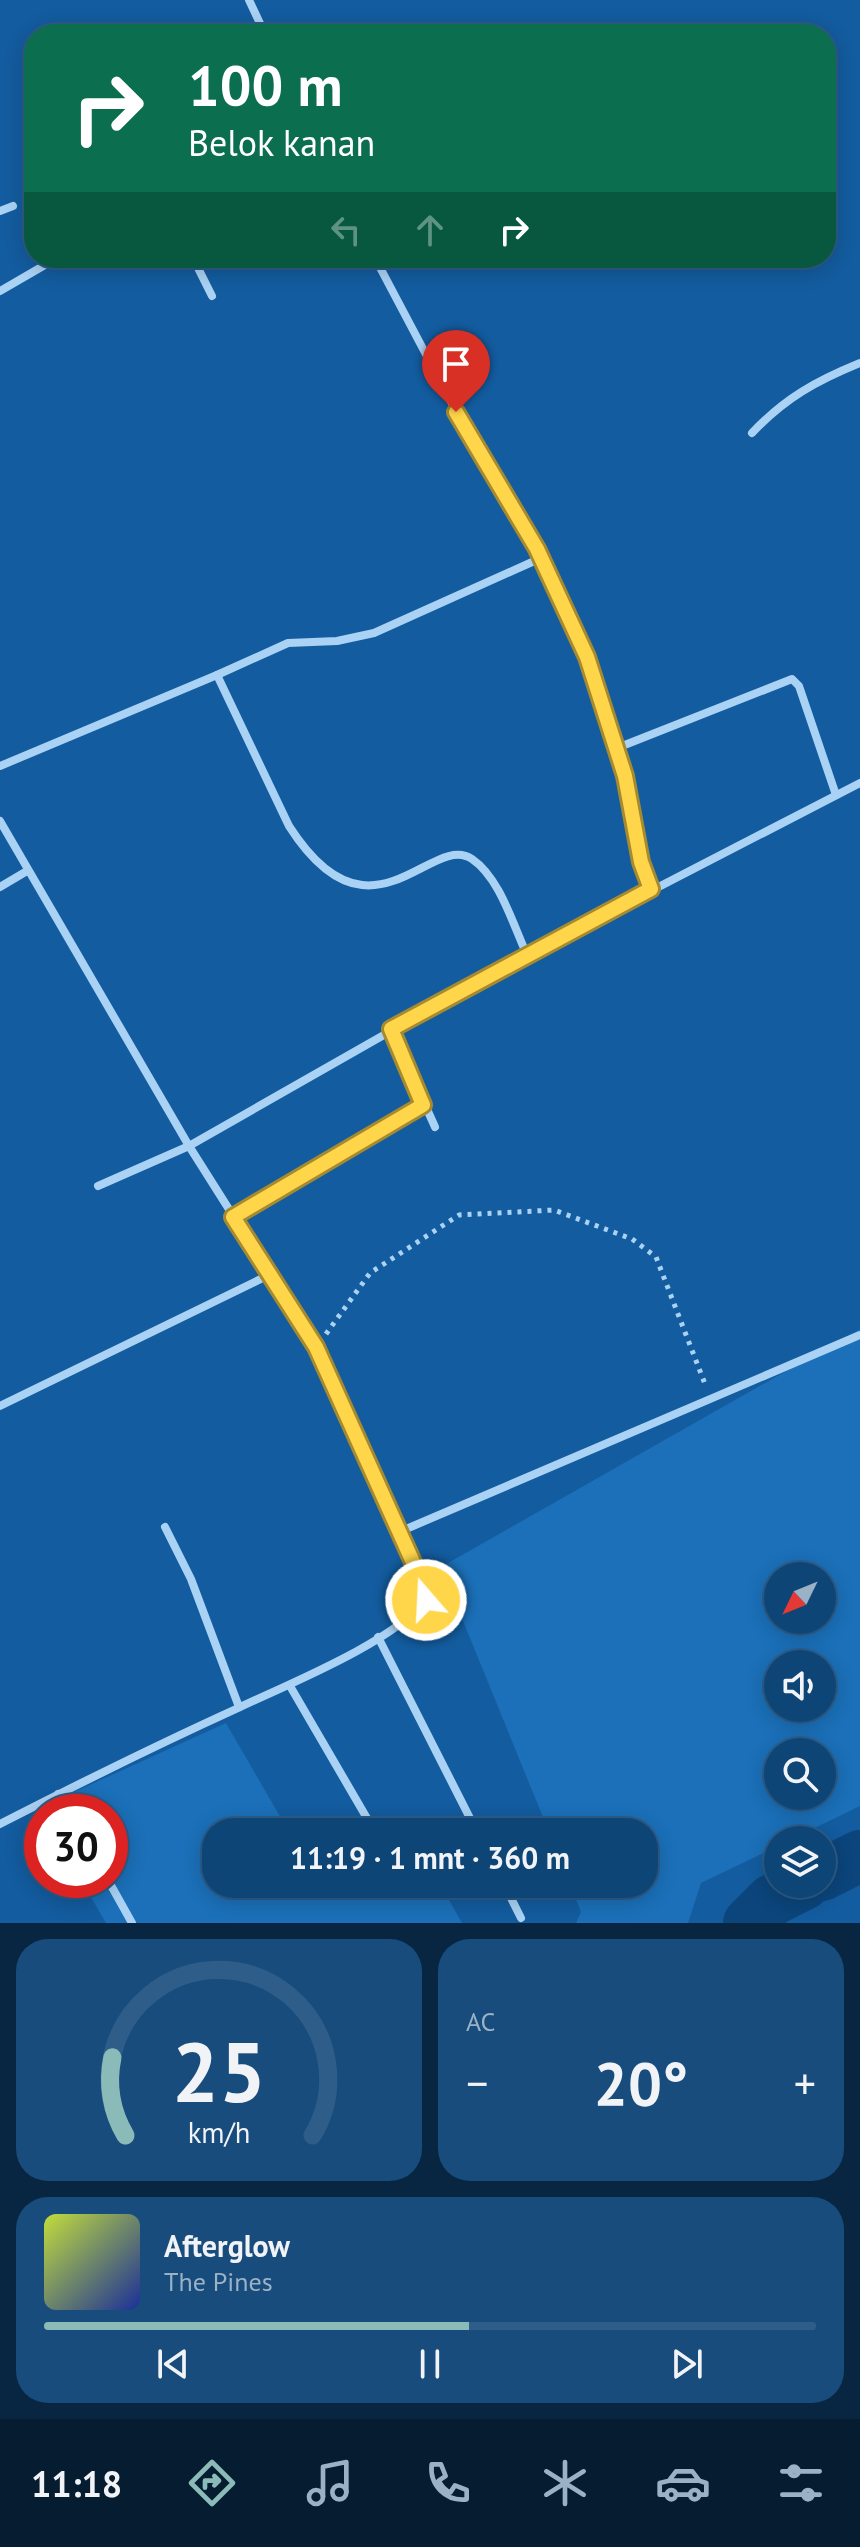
<!DOCTYPE html>
<html lang="id">
<head>
<meta charset="utf-8">
<style>
  :root { --surface:#0e4577; --page:#174c7c; --text:#f1f3f6; --muted:#9bb1c6; --line:#2e5d89; --accent:#8bbbb9 }
  body { margin:0; font-family:"PT Sans",sans-serif; background:var(--page); color:var(--text); height:100vh; display:flex; flex-direction:column; font-size:30px; white-space:nowrap }
  * { box-sizing:border-box; margin:0 }
  p { font-size:26px; color:var(--muted) }
  .icon { flex:none; width:44px; height:44px; fill:none; stroke:currentColor; stroke-width:2; stroke-linecap:round; stroke-linejoin:round }
  .map { position:relative; height:1923px; overflow:hidden }
  .details { display:flex; flex-direction:column; gap:16px; padding:16px; background:#082641; flex:1 }
  .details>* { flex:none }
  .top-card { position:absolute; left:24px; top:24px; width:812px; height:244px; border-radius:32px; box-shadow:0 4px 20px #0003,0 0 0 2px var(--line); background:#0b6e4f; color:#fff; overflow:hidden }
  .needle { width:52px; rotate:227deg }
  .tools { position:absolute; left:764px; top:1562px; display:grid; gap:16px }
  .tools a { display:grid; place-items:center; width:72px; height:72px; border-radius:50%; background:var(--surface); box-shadow:0 4px 20px #0003,0 0 0 2px var(--line); font-size:40px }
  .speed { position:absolute; left:24px; top:1794px; display:flex; gap:16px; font-size:40px; font-weight:700; text-align:center }
  .speed>* { display:grid; place-content:center; width:104px; height:104px; border-radius:50%; background:var(--surface); box-shadow:0 4px 20px #0003,0 0 0 2px var(--line); line-height:1 }
  .speed .limit { border:12px solid #d22; background:#fff; color:#111 }
  .pin { position:absolute; display:grid; place-items:center; width:68px; height:68px; color:#fff; margin:-82px -34px; border-radius:50% 50% 50% 0; rotate:-45deg; box-shadow:0 0 8px #0007 }
  .pin .icon { rotate:45deg }
  .me { position:absolute; width:88px; margin:-44px; rotate:341deg; stroke-linejoin:round; filter:drop-shadow(0 0 6px #0008) }
  .turn { display:flex; align-items:center; gap:28px; height:168px; padding:0 32px; font-size:36px }
  .turn .icon { width:104px; height:104px; stroke-width:2.5 }
  .turn b { display:block; font-size:56px; line-height:68px }
  .lanes { display:flex; align-items:center; height:76px; padding:0 32px; background:#0003; justify-content:center; gap:40px; direction:ltr }
  .lanes .off { opacity:.35 }
  .big { font-size:60px; font-weight:700; line-height:1.1 }
  .details .tile { flex:1; display:flex; flex-direction:column; justify-content:center; gap:12px; min-width:0; padding:0 28px; border-radius:32px; background:var(--page) }
  .details .dial { align-items:center; gap:0 }
  .dial svg { height:208px; overflow:visible; fill:none; stroke:var(--line); stroke-width:7; stroke-linecap:round; text-anchor:middle }
  .dial text { fill:var(--text); stroke:none }
  .song { display:flex; align-items:center; gap:24px }
  .cover { width:96px; height:96px; border-radius:12px; background:linear-gradient(135deg,hsl(70 70% 55%),hsl(230 70% 35%)) }
  .played { height:8px; border-radius:4px; background:linear-gradient(90deg,var(--accent) 55%,var(--line) 55%) }
  .keys { display:flex; justify-content:space-around; direction:ltr }
  .heat { display:flex; justify-content:space-between; align-items:center; font-size:44px; direction:ltr }
  .details .tiles { flex:1; display:grid; gap:16px; grid-template-columns:1fr 1fr }
  .tile:last-child { grid-column:span 2 }
  .trip { position:absolute; left:202px; top:1818px; width:456px; height:80px; border-radius:32px; background:var(--surface); box-shadow:0 4px 20px #0003,0 0 0 2px var(--line); font-weight:700; line-height:80px; text-align:center }
  .tabs { display:flex; height:128px; justify-content:space-around; align-items:center; background:#061c30; color:var(--muted) }
  .tabs .icon { width:56px; height:56px }
  .tabs .current { color:var(--accent) }
  .tabs b { font-size:36px; color:var(--text) }
  .map>svg:first-child { display:block }
  .green { fill:#1b70b9; fill-rule:evenodd }
  .lines { fill:none; stroke-linecap:round; stroke-linejoin:round }
  .river { stroke:#0b457b; stroke-width:52 }
  .path { stroke:#aad2f4; stroke-width:5; stroke-dasharray:4 6; stroke-linecap:butt }
  .minor { stroke:#aad2f4; stroke-width:8 }
  .route-casing { stroke:#a68a30; stroke-width:20 }
  .route { stroke:#ffd54a; stroke-width:14 }
</style>
</head>
<body>
<div class="map">
<svg width="860" height="1923" viewBox="0 0 860 1923">
  <rect width="100%" height="100%" fill="#135c9f"/>
  <!-- green -->
  <g class="green">
    <path d="M860,1329v477l-70,34h-12v6l-77,37 -13,40h-112l5,-11 -11,-28h74v-52h-95l-108,-265zM778,1576h44v44h-44zM778,1664h44v44h-44zM778,1752h44v44h-44z"/>
    <path d="M226,1723l63,109h-73v52h224l22,39h-356l-25,-43h29v-68h-68l-3,-4z"/>
  </g>
  <g class="lines">
    <!-- river -->
    <g class="river">
      <path d="M822,1875l38,-19"/>
      <path d="M749,1923l23,-23 32,-16"/>
    </g>
    <!-- path -->
    <path class="path" d="M326,1334l44,-61 89,-58 95,-5 78,29 24,18 49,127"/>
    <!-- minor -->
    <g class="minor">
      <path d="M249,0l16,34"/>
      <path d="M0,211l13,-5"/>
      <path d="M193,258l19,38"/>
      <path d="M375,258l92,174 70,117 50,108 38,119 16,86 10,27"/>
      <path d="M0,291l57,-33"/>
      <path d="M752,433c33,-35 64,-52 108,-70"/>
      <path d="M217,675l71,-32 49,-2 37,-8 167,-75"/>
      <path d="M617,748l175,-69 7,7 37,109"/>
      <path d="M0,766l217,-91 72,151c82,128 142,5 183,33 28,19 41,66 55,96"/>
      <path d="M0,821l189,325 127,201 110,244v9c-34,43 -140,85 -190,109 -79,36 -158,75 -236,115"/>
      <path d="M0,887l27,-16"/>
      <path d="M391,1029l44,98"/>
      <path d="M98,1186l91,-40 309,-176 362,-187"/>
      <path d="M233,1217l190,-112"/>
      <path d="M0,1406l269,-131"/>
      <path d="M165,1527l26,52 48,128"/>
      <path d="M399,1532l461,-197"/>
      <path d="M378,1637l99,195"/>
      <path d="M290,1686l78,134"/>
      <path d="M58,1794l11,18"/>
      <path d="M108,1880l24,43"/>
      <path d="M504,1884l17,34"/>
    </g>
  </g>
  <g class="lines">
    <defs>
      <path id="route" d="M426,1600v-9l-110,-244 -83,-130 190,-112 -32,-76 260,-140 -10,-27 -16,-86 -38,-119 -50,-108 -81,-137"/>
    </defs>
    <!-- route casing -->
    <use href="#route" class="route-casing"/>
    <!-- route -->
    <use href="#route" class="route"/>
  </g>
</svg>
<div class="tools">
<a><svg class="needle" viewBox="-14 -14 28 28"><path d="M0-13l5 13h-10z" fill="#e53935"/><path d="M0 13l5-13h-10z" fill="#9bb1c6"/></svg></a>
<a><svg class="icon" aria-label="sound" viewBox="0 0 24 24"><path d="M4 9h4l5-4v14l-5-4H4zM17 9q2 3 0 6"/></svg></a>
<a><svg class="icon" aria-label="search" viewBox="0 0 24 24"><circle cx="10" cy="10" r="6"/><path d="M15 15l6 6"/></svg></a>
<a><svg class="icon" aria-label="layers" viewBox="0 0 24 24"><path d="M12 4l9 5-9 5-9-5zM3 14l9 5 9-5"/></svg></a>
</div>
<div class="speed"><div class="limit">30</div></div>
<div class="pin" style="left:456px;top:412px;background:#d93025"><svg class="icon" aria-label="arrive" viewBox="0 0 24 24"><path d="M6 21V4h12l-3 4 3 4H6"/></svg></div>
<svg class="me" style="left:426px;top:1600px" viewBox="-20 -20 40 40"><circle r="17" fill="#ffd54a" stroke="#fff" stroke-width="3"/><path d="M0-11L8 9 0 5-8 9z" fill="#fff"/></svg>
<div class="trip">11:19 · 1 mnt · 360 m</div>
<div class="top-card">
<div class="turn"><svg class="icon" aria-label="right" viewBox="0 0 24 24"><path d="M7 20v-9h11M14 6l5 5-5 5"/></svg><div><b>100 m</b>Belok kanan</div></div>
<div class="lanes"><svg class="icon off" aria-label="left" viewBox="0 0 24 24"><path d="M17 20v-9H6M10 6l-5 5 5 5"/></svg><svg class="icon off" aria-label="ahead" viewBox="0 0 24 24"><path d="M12 20V5M6 11l6-6 6 6"/></svg><svg class="icon" aria-label="right" viewBox="0 0 24 24"><path d="M7 20v-9h11M14 6l5 5-5 5"/></svg></div>
</div>
</div>
<section class="details">
<div class="tiles">
<div class="tile dial"><svg viewBox="0 0 100 80">
<path d="M14 69A42 42 0 1 1 86 69"/>
<path d="M14 69A42 42 0 0 1 9 39" stroke="#8bbbb9"/>
<text x="50" y="56" font-size="32" font-weight="700">25</text>
<text x="50" y="72" font-size="11">km/h</text>
</svg></div>
<div class="tile"><p>AC</p>
<div class="heat"><a>−</a><b class="big">20°</b><a>+</a></div>
</div>
<div class="tile">
<div class="song"><i class="cover"></i><div><b>Afterglow</b><p>The Pines</p></div></div>
<div class="played"></div>
<div class="keys"><svg class="icon" aria-label="previous" viewBox="0 0 24 24"><path d="M18 5L8 12l10 7zM5 5v14"/></svg><svg class="icon" aria-label="pause" viewBox="0 0 24 24"><path d="M8 5v14M16 5v14"/></svg><svg class="icon" aria-label="next" viewBox="0 0 24 24"><path d="M6 5l10 7-10 7zM19 5v14"/></svg></div>
</div>
</div>
</section>
<nav class="tabs">
<b>11:18</b>
<svg class="icon current" aria-label="directions" viewBox="0 0 24 24"><path d="M12 3l9 9-9 9-9-9zM9 14v-3h6M13 9l2 2-2 2"/></svg>
<svg class="icon" aria-label="music" viewBox="0 0 24 24"><path d="M9 18V5l10-2v13"/><circle cx="6" cy="18" r="3"/><circle cx="16" cy="16" r="3"/></svg>
<svg class="icon" aria-label="phone" viewBox="0 0 24 24"><path d="M5 4h4l2 5-3 2q2 4 5 5l2-3 5 2v4C11 20 4 13 5 4z"/></svg>
<svg class="icon" aria-label="climate" viewBox="0 0 24 24"><path d="M12 3v18M4 7l16 10M4 17L20 7"/></svg>
<svg class="icon" aria-label="car" viewBox="0 0 24 24"><path d="M5 17H2v-5l4-1 3-4h7l3 4 3 1v5h-3M9 17h6M6 11h13"/><circle cx="7" cy="17" r="2"/><circle cx="17" cy="17" r="2"/></svg>
<svg class="icon" aria-label="filters" viewBox="0 0 24 24"><path d="M4 7h16M4 17h16"/><circle cx="9" cy="7" r="2"/><circle cx="15" cy="17" r="2"/></svg>
</nav>
</body>
</html>
